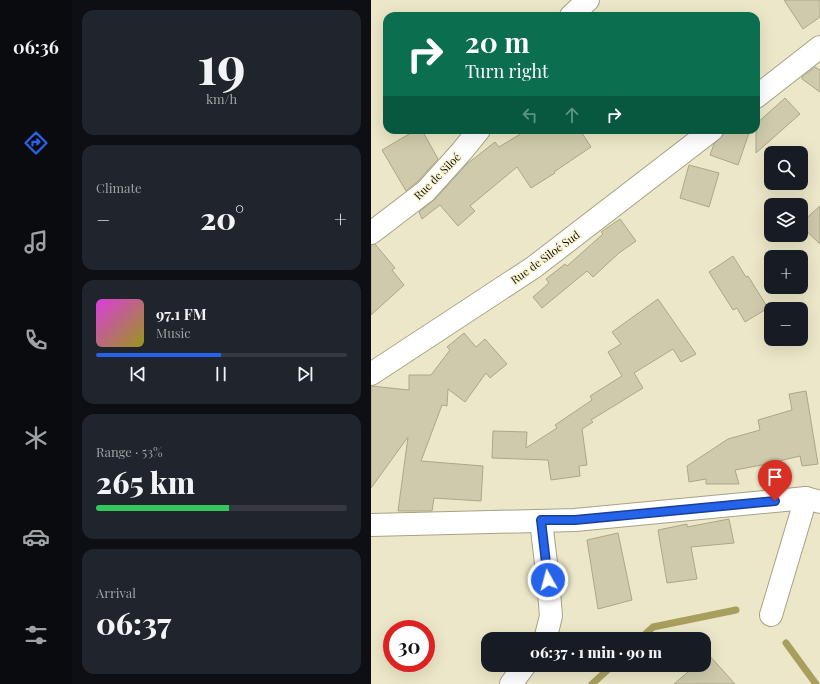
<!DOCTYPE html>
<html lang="en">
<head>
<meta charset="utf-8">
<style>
  :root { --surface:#171b24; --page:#20242c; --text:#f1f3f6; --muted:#9ea1a6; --line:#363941; --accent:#2563eb }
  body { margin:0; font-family:"Playfair Display",serif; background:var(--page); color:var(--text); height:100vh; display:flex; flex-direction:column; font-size:15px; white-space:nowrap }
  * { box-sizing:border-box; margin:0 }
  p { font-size:13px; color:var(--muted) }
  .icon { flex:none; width:22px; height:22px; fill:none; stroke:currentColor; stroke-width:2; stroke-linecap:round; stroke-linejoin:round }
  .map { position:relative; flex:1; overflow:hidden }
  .drawer { display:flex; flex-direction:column; gap:10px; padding:10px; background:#0d0f14; width:299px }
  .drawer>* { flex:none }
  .guide { position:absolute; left:12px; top:12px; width:377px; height:122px; border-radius:12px; box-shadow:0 4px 16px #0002; background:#0b6e4f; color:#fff; overflow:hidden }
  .fabs { position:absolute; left:393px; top:146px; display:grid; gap:8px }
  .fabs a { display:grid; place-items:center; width:44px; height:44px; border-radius:8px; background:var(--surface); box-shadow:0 4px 16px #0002; font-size:20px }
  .speed { position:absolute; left:12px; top:620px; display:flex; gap:8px; font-size:20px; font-weight:700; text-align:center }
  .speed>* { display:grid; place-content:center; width:52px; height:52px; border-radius:50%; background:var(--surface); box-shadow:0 4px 16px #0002; line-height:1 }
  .speed .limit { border:6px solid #d22; background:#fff; color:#111 }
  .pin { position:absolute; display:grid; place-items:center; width:34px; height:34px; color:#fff; margin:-41px -17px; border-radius:50% 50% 50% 0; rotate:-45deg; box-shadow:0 0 4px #0007 }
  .pin .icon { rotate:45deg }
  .me { position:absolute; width:44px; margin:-22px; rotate:353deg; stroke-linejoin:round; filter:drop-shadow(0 0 3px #0008) }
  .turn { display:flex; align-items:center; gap:14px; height:84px; padding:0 16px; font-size:18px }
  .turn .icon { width:52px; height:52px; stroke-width:2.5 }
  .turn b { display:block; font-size:28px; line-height:34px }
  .lanes { display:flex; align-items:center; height:38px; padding:0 16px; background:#0003; justify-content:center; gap:20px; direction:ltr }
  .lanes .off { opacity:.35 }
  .big { font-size:30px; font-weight:800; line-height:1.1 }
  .drawer .card { flex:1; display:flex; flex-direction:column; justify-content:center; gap:6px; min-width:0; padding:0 14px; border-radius:12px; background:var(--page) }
  .drawer .dial { align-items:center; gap:0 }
  .dial b { font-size:52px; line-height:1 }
  .song { display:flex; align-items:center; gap:12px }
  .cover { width:48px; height:48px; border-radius:6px; background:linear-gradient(135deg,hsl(300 70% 55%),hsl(60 70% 35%)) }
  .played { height:4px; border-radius:2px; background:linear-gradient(90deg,var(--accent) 50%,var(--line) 50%) }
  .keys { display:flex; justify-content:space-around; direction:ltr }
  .heat { display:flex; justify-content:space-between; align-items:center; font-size:22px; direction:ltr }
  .charge { height:6px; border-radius:3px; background:linear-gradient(90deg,#34c759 53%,var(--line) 0) }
  .trip { position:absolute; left:110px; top:632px; width:230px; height:40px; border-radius:12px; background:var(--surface); box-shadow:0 4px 16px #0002; font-weight:800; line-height:40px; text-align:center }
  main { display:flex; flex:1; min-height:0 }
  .dock { display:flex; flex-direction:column; width:72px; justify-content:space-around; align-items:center; background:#090b0e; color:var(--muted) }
  .dock .icon { width:28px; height:28px }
  .dock .current { color:var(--accent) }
  .dock b { font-size:18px; color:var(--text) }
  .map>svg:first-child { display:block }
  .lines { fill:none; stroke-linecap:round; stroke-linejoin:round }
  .stream { stroke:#a89f5e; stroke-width:7 }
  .building { fill:#cecaab; stroke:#aba789 }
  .street-casing { stroke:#a6a284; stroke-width:24 }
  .secondary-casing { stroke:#a6a284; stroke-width:24 }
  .street { stroke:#fff; stroke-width:22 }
  .secondary { stroke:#fff; stroke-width:22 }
  .route-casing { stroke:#184099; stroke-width:10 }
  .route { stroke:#2563eb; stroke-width:7 }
  .labels { text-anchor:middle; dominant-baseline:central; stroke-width:3.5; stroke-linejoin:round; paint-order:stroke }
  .street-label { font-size:11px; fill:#100f05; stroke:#f9f5d5 }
</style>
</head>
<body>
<main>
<nav class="dock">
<b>06:36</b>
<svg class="icon current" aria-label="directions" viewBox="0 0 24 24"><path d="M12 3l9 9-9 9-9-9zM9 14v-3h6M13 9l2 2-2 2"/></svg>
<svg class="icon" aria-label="music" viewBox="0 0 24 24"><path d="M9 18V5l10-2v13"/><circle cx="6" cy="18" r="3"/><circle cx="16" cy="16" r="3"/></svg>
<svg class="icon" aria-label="phone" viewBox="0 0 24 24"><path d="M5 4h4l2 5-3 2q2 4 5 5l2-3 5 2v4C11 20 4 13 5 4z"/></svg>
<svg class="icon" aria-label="climate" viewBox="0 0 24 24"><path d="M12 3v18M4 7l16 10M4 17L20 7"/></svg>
<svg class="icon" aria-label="car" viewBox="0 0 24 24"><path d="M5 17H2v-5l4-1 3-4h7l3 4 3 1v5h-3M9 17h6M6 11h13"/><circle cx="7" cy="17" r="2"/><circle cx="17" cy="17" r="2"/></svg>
<svg class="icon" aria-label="filters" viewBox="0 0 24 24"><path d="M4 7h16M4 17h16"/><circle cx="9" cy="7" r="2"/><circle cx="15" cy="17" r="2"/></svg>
</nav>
<section class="drawer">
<div class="card dial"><b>19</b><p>km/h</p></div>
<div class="card"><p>Climate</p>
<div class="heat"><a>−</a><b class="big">20°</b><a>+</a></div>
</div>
<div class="card">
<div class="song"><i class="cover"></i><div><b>97.1 FM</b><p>Music</p></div></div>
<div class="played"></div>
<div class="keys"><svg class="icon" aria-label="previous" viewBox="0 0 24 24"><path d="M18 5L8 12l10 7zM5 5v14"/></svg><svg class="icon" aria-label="pause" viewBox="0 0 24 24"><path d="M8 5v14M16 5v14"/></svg><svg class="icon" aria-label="next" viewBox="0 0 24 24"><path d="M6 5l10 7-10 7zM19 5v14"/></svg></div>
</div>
<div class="card"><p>Range · 53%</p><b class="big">265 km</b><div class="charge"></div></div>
<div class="card"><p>Arrival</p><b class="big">06:37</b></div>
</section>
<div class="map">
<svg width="449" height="684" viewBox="0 0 449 684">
  <rect width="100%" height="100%" fill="#ece7c8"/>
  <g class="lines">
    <!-- stream -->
    <g class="stream">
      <path d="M269,639l13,-12 83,-17"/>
      <path d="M415,643l30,41"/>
      <path d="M221,684l21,-19"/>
    </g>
  </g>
  <!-- building -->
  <g class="building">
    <path d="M413,0h36v17l-17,12z"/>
    <path d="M444,67l5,3v22l-18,-13v-2z"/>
    <path d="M414,98l15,16 -44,39v-29z"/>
    <path d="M45,130h6l16,29 -21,23 -11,9 -24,-41z"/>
    <path d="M156,130h53l11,17 -37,25 1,1 -24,15 -14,-21 -47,39 5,5 -17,15 -18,-21 -18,14 -3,-7 16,-13 32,-35 28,-22 4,5z"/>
    <path d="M353,130h26l-12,35 -28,-10 4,-11 9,-9z"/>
    <path d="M318,165l30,8 -10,34 -29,-9z"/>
    <path d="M449,206v38l-19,-18v-3z"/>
    <path d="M249,219l16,22 -17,12 -26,24 -6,-6 -45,37 -9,-11 16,-14 -3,-4 19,-15 2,2 36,-32 -2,-2z"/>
    <path d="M4,244l20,24 -3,2 12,15 -33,30v-70z"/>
    <path d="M362,256l13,21 2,-1 20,32 -23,14 -8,-14 -4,2 -24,-38z"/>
    <path d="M287,299l38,55 -15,8 -8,-13 -39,24 9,15 -52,32 2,2 -11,7 5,36 -8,1 1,10 -29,4 -3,-20 -56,-2 1,-27 34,1 -1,16 31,-20 -2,-3 37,-25 -2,-4 32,-20 -14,-24 13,-8 -9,-12z"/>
    <path d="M93,333l12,14 9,-8 22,25 -17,14 -4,-5 -21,29 -17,-13 -1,17 -5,-1 -21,56 62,5 -2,35 -47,-3 -2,13h-34l10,-74 -37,51v-102l38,4v-15h22l19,-25 -3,-3z"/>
    <path d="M435,391l12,73 -16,2 -2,-10 -38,9 -27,5 4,14h-33v-5l-17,3 -2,-16 41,-27 32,-9 -2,-10 34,-10 -3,-16z"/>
    <path d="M358,519l5,24 -43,4 6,32 -30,4 -9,-53 29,-6v3z"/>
    <path d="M247,533l14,67 -34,9 -11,-69z"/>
    <path d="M337,654l27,30h-61l22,-19h8v-8z"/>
  </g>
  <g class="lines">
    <defs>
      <g id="street">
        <path d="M200,16l17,-16"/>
        <path d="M385,97l64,-50"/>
        <path d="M0,233l55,-42 36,-40 17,-21"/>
        <path d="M0,374l163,-107 178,-137"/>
        <path d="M170,521l7,59 3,36 -5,20 -2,3"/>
        <path d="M400,615l35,-117"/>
        <path d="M140,684l14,-19"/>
      </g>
      <path id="secondary" d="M0,525l204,-5 231,-22 14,4"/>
    </defs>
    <!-- street casing -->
    <use href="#street" class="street-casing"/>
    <!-- secondary casing -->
    <use href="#secondary" class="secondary-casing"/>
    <!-- street -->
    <use href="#street" class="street"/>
    <!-- secondary -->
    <use href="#secondary" class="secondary"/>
  </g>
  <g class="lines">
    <defs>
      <path id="route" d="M177,580l-7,-60h34l200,-19"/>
    </defs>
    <!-- route casing -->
    <use href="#route" class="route-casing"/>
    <!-- route -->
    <use href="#route" class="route"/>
  </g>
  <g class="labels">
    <!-- street labels -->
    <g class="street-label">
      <text transform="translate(66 176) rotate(-45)">Rue de Siloé</text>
      <text transform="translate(174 257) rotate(-36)">Rue de Siloé Sud</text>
    </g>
  </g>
</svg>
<div class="fabs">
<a><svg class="icon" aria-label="search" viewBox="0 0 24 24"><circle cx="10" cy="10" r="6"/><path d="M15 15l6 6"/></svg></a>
<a><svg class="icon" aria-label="layers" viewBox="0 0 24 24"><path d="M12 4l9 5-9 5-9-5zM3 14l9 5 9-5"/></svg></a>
<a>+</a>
<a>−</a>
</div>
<div class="speed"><div class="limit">30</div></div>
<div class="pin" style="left:404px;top:501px;background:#d93025"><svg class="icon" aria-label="arrive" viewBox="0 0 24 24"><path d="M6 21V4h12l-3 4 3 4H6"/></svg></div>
<svg class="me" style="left:177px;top:580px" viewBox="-20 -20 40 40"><circle r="17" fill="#2563eb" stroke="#fff" stroke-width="3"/><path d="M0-11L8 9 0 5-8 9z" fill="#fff"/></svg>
<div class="trip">06:37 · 1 min · 90 m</div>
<div class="guide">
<div class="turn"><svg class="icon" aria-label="right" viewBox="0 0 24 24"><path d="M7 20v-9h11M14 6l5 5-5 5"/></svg><div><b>20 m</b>Turn right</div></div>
<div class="lanes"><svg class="icon off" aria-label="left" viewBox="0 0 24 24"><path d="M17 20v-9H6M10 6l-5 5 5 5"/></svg><svg class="icon off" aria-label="ahead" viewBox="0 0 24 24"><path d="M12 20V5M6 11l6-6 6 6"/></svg><svg class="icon" aria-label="right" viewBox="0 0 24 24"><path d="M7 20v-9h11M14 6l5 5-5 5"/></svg></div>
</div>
</div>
</main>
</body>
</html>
